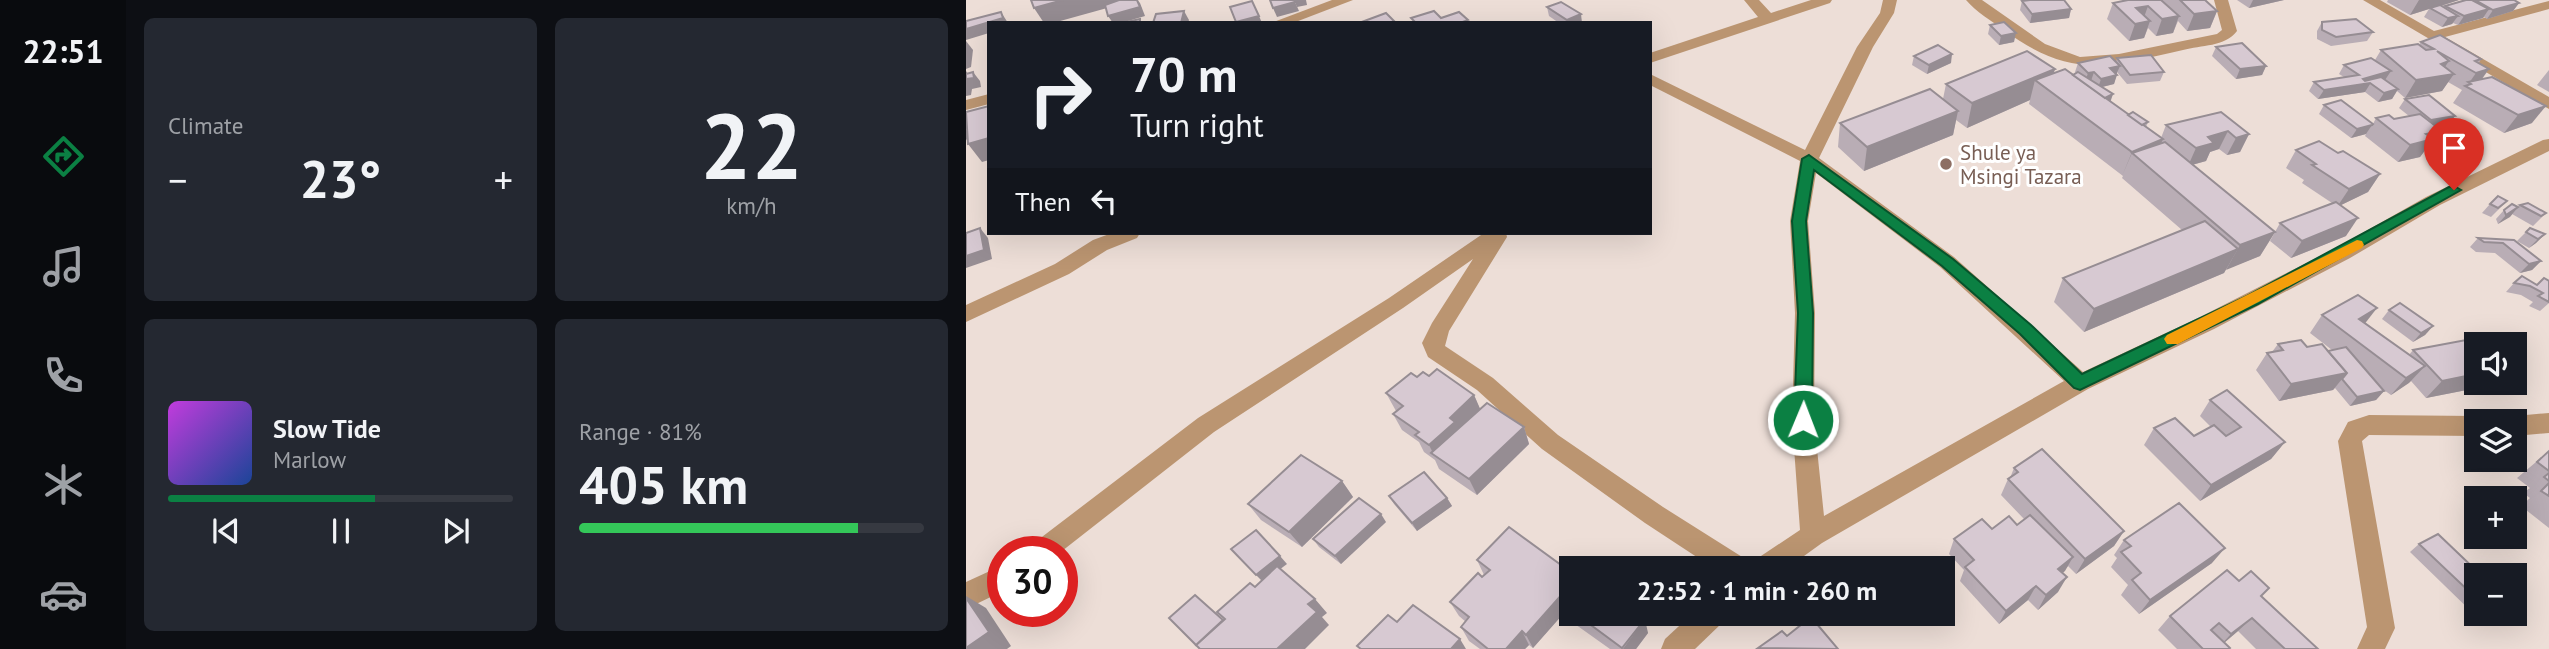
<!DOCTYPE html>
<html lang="en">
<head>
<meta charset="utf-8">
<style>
  :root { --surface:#171b24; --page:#242831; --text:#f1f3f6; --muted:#9ea1a6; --line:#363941; --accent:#0b8043 }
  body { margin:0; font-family:"PT Sans",sans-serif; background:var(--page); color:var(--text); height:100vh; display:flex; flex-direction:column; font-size:26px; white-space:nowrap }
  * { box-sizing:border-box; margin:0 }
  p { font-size:23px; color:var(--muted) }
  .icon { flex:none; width:38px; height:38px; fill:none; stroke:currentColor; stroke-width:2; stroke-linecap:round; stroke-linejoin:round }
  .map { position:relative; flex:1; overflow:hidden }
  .panel { display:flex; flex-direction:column; gap:18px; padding:18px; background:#0d0f14; width:840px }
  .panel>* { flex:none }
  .guide { position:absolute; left:21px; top:21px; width:665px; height:214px; border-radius:0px; box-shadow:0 7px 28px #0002; background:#171b24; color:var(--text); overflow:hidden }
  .buttons { position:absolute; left:1498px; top:332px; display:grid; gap:14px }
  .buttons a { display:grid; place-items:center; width:63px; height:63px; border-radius:0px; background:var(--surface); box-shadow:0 7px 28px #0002; font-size:35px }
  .speed { position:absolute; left:21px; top:536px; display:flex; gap:14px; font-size:35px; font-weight:700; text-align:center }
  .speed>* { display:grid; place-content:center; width:91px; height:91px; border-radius:50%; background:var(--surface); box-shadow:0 7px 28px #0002; line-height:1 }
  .speed .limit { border:10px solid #d22; background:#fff; color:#111 }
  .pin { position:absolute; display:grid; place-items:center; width:60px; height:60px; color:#fff; margin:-72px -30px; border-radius:50% 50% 50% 0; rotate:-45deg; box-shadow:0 0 7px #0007 }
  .pin .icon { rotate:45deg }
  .me { position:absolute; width:77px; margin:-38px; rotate:1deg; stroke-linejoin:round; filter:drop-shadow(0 0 5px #0008) }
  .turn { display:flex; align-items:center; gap:24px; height:147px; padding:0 28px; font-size:32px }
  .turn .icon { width:91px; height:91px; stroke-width:2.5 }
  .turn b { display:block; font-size:49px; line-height:60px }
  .then { display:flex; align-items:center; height:66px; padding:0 28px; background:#0003; gap:14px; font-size:26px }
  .big { font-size:52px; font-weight:700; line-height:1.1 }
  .panel .tile { flex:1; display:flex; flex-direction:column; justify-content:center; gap:10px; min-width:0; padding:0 24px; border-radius:10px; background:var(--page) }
  .panel .dial { align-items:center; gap:0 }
  .dial b { font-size:91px; line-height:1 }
  .song { display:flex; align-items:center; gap:21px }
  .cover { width:84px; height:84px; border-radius:10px; background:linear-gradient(135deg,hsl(290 70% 55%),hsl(220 70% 35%)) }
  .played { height:7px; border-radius:4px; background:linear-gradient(90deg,var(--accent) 60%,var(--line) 60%) }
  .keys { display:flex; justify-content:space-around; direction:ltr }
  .heat { display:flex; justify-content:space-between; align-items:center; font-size:38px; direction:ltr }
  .charge { height:10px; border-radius:5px; background:linear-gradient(90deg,#34c759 81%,var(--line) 0) }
  .panel .tiles { flex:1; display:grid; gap:18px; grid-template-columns:repeat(2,1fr) }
  .trip { position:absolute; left:593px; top:556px; width:396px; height:70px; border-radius:0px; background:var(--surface); box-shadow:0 7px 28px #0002; font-weight:700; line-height:70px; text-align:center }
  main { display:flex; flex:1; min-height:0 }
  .tabs { display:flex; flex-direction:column; width:126px; justify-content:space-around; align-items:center; background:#090b0e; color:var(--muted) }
  .tabs .icon { width:49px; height:49px }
  .tabs .current { color:var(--accent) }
  .tabs b { font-size:32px; color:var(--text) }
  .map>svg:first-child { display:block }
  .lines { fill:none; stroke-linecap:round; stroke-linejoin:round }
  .street { fill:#bb9571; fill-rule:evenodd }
  .wall { fill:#b9adb5 }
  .shaded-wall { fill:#968d93 }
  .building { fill:#d7c9d2; stroke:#968d93; stroke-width:2 }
  .route { fill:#0b8043; stroke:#07532c; stroke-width:2 }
  .slow { fill:#f59e0b }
  .education-dot { fill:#8d6e63; stroke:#fff; stroke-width:2.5 }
  .labels { text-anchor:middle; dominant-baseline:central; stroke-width:6; stroke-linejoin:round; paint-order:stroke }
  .education-label { font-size:21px; fill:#785e54; stroke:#fff; text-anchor:start }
</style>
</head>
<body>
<main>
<nav class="tabs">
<b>22:51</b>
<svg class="icon current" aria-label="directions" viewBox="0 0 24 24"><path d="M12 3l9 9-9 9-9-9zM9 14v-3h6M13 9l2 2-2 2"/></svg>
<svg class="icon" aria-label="music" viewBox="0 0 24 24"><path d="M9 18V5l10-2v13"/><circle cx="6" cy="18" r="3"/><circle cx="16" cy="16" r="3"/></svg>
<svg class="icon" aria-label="phone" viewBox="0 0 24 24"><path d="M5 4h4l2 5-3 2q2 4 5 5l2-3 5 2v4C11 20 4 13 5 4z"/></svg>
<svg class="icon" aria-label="climate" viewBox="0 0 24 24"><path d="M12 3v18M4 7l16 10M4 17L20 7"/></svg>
<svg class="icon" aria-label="car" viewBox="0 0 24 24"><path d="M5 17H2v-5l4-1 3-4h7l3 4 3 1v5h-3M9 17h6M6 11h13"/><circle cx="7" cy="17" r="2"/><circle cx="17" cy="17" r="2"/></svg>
</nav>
<section class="panel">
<div class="tiles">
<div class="tile"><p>Climate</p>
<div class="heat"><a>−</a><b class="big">23°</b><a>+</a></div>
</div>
<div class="tile dial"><b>22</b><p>km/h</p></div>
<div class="tile">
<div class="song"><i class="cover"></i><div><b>Slow Tide</b><p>Marlow</p></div></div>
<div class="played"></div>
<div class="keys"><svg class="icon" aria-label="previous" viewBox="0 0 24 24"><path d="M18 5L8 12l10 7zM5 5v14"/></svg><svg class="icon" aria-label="pause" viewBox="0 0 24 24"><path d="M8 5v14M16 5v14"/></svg><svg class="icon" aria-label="next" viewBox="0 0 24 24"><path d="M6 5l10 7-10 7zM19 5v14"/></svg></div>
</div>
<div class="tile"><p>Range · 81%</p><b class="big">405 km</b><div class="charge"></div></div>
</div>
</section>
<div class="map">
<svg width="1583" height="649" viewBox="0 0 1583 649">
  <rect width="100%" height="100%" fill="#edded7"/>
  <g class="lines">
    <!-- street -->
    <g class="street">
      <path d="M366,0h21l-60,23h-22z"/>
      <path d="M778,0h15l12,13 40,-13h21l-2,3 -180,60v-10l108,-36z"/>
      <path d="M917,0h14l-3,13 -21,34 -54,111 135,99 129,115 117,-55 136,-69 90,-51 117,-57 6,-1v12l-109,54 -90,53 -136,71 -126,60 -266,154 -36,26h-35l4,-9 45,-30 -8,-110 3,-107 -5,-92 10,-60 -150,-76v-11l155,76 52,-103 23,-34zM850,173l124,94 124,114 -240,135 -10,-96 1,-107 -7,-92z"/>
      <path d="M1000,0h16l63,44 35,13 39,-3 98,-20 5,-4 -8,-30h14l9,31c-12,16 -36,14 -54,19 -76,17 -112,30 -179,-20 -12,-9 -28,-18 -38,-30z"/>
      <path d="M1397,0h17l54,31 115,-30v8l-104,28 104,60v12z"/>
      <path d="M23,94v10l-23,6v-10z"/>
      <path d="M146,233h28l-3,5 -30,12 -38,24 -103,48v-17l89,-41 38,-24z"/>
      <path d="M518,233h22l1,4 -58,94 -4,15 48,32 65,57 105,72 84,53 4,9h-36l-70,-46 -103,-74 -65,-59 -49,-33 -6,-14 10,-20 41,-64 -70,49 -189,124 -152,119h-32l4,-8 164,-125 191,-120z"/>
      <path d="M1583,413v20l-34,3v-14h-9l9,-6z"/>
      <path d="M1403,415l107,1 9,6h-9v14l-107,-1 -7,6 33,187 -10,21h-28l10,-22 -29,-186 10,-19z"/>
      <path d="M37,565v26l-37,18v-27z"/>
      <path d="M726,614h33l-3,9 -27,26h-34l4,-10z"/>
    </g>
  </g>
  <!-- wall -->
  <g class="wall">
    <path d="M1162,0h77l12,11 -7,17 -23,3 -9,-10 -5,12 -17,3 -8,-8 -4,10 -15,3 -22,-22 6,-16z"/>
    <path d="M1271,0h47l-35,8z"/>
    <path d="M1422,0h71l-18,6 3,2 1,-2 19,-6h50l5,3 -6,8 -26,8 -3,-2 -1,1 -25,7 -5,-2 -1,1 -10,3 -18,-10 5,-8 -19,6 -23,-13z"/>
    <path d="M1056,1l49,8 -2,9 -39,5 -10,-13z"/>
    <path d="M581,7l35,16h-23l-10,-7z"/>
    <path d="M1356,22l51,10 -6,9 -36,5 -14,-7v-8z"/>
    <path d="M1024,25l24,17 -15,3 -11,-11z"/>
    <path d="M1455,42l60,17 -2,4 3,16 50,44 -28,10 -51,-30 9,-13 -14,-8 -6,9 -37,7 -8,-7 -5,8 -14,3 -13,-10 -47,7 -9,-8 5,-9 30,-5 -5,-3 5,-9 31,-5 6,-10 38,-5z"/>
    <path d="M1250,47l50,19 -4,9 -26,4 -24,-23z"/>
    <path d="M948,56l37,7 -24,11 -15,-9z"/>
    <path d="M1151,58l47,14 -4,9 -33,3 -10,-12 -3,12 -12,3 8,15 18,13 20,7 -2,5 15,11 5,-13 55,-13 28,22 -9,18 -13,3 -8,-6 -9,3 -4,9 -14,4 83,67 -15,24 -34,13 -2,4 -140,59 -30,-30 9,-24 119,-48 -60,-52 1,-2 -94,-72 1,-4 -63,28 -11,-8 -3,15 -89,36 -26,-24 2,-24 103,-24 3,-15 109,-15 -2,4 20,2 3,-2 -1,-1 3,-9 38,-1z"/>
    <path d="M1583,70v22l-12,-7z"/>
    <path d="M1439,99l50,17 -7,9 -10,2 4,4 -12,17 -4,1 -6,8 -22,5 -33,-26 1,-2 -15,4 -32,-24 5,-9 49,19 3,-6 18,1 15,-3 -10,-8z"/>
    <path d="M1330,150l42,3 42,21 -12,18 -27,13 5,31 -55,22 -21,-17 10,-18 52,-20 -30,-20 2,-3 -18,-12z"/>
    <path d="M1541,201l-16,16 -9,-4 8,-9z"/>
    <path d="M1554,205l26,8 -13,13 -21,-12 -14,10 -2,-5 8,-9 14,-3z"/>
    <path d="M1560,232l19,2 -9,9 -7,5 -12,-7z"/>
    <path d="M1512,238l36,2 27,21 -9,9 -12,3 -25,-20 -19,-1 -6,-5z"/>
    <path d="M1548,283l23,2 12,18 -9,8 -11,-5 4,-4 -12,-7 -15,-3z"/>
    <path d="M1423,310l44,16 -8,9 -12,7 -31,-23z"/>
    <path d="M1356,315l43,8 44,32 4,-5 63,33h18l-2,2 -66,13 -15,-17 -20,14 -10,-7 3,3 -8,9 -26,6 -15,-18 -2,2 -54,11 -23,-31 11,-17 5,-1 6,-8 29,3 21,4 4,-1 -22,-17z"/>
    <path d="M463,376l45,19 6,14 44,18 5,17 -52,51 -38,-26 -4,-9 -11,-8 -5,-10 -17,-12 -9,-16 3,-3 -10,-18 31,-16z"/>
    <path d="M1244,400l75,42 -14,17 -71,42 -56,-56 10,-17 40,8 17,-9 -11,-11z"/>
    <path d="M1583,451v77l-28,-22 9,-8 -7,-5 7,-5 -13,-10z"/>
    <path d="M1048,468l110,63 -10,15 -38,28 -8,-8 -6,7 -4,19 -20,18 -10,-10 -29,24 -39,-43 4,-11 -15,-16 5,-15 63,-14 7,-6 -23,-24 7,-16 2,-1z"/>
    <path d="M376,481l11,16 -51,50 -41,-27 -13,-16z"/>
    <path d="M423,496l58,2 5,8 -35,25 -23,-27z"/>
    <path d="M420,522l-45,42 -22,-17 -6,-8z"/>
    <path d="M1158,540l88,23 -73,51 -18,-19 7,-10 -17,-18 6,-9 -3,-3z"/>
    <path d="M1453,544l57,32v38h8l-6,4 -68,-66z"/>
    <path d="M511,560l95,13v41h65l11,19 -12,16h-26l-38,-27 -5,-13 -34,39 -4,-3 -4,4h-45l-11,-8 -8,-14 5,-5 -7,-6 -9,-14 34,-27z"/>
    <path d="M1273,581l30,7 -8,8 57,53h-62l-18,-18 -14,12 5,6h-52l-19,-19 12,-14z"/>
  </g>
  <!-- shaded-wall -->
  <g class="shaded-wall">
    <path d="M83,0h67l2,5 -65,18h-9l-10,-15z"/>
    <path d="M171,0l3,3 5,13 -24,7h-8l-5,-7z"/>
    <path d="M328,0h12l1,5 -10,2z"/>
    <path d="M1287,0h31l-35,8z"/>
    <path d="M1453,0h40l-28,9 -1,-1 -1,1 -19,6z"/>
    <path d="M329,2l4,9 -22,6 -4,-9z"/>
    <path d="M1553,3l-6,8 -26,8 6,-9z"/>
    <path d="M1182,6l-6,17 8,-2 -6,17 -15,3 6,-17 1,-16z"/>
    <path d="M1105,9l-2,9 -39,5 2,-9z"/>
    <path d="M1523,9l-6,9 -25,7 6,-9z"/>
    <path d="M218,11l5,9 -1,3h-7z"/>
    <path d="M1251,11l-7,17 -23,3 7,-17z"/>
    <path d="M35,12l7,11h-19v10l-23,7v-11z"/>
    <path d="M615,14l1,9h-15v-3z"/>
    <path d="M293,16l3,7h-25l-1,-1z"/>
    <path d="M1213,16l-6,17 -17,3 6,-17z"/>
    <path d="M1492,16l-6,8 -10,3 6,-9z"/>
    <path d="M1050,33l-2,9 -15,3 2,-9z"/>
    <path d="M0,41l7,9 -2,17 -5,2z"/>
    <path d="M986,54l-1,9 -24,11 2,-9z"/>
    <path d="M1483,61l-11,16 16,-3 -12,17 -37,7 11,-18 25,-16z"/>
    <path d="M1154,66l-4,9 -6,-7z"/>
    <path d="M1300,66l-4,9 -26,4 4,-10z"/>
    <path d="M1089,69l-6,20 -14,-9 -5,20 -63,28 5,-25z"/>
    <path d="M1523,69l-12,17 -8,-3 7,-10z"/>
    <path d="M0,71l5,7 2,-6 7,9 1,6 -9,2 -1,6 -5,1z"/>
    <path d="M1425,71l-6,9 -15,4 -5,8 -47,7 6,-9z"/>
    <path d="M1128,72l-3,9 -6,1 3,-9z"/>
    <path d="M1151,75l-3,9 -16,4 3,-9z"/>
    <path d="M1432,89l-6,10 -14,3 6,-9z"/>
    <path d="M1147,94l-3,9 -10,-2z"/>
    <path d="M1580,106l-14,17 -28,10 14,-18z"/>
    <path d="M992,111l-5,24 -89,36 3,-24z"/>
    <path d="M1489,116l-7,9 -24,4 7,-9z"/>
    <path d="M1406,125l-6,9 -15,4 6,-9z"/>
    <path d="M0,130l23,8v22l-7,2 -14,-18h2l-4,-5z"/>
    <path d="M1262,131l-9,18 -9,3 -4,9 -18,5 8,-18 12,-11z"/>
    <path d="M1476,131l-12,17 -4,1 -6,8 -22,5 12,-17 16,-11z"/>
    <path d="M1283,134l-9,18 -13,3 9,-17z"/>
    <path d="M1197,139l-11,25 -20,-11 -10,23 10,-24z"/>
    <path d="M1414,174l-12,18 -31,15 12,-18z"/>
    <path d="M1552,207l-8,10 -12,7 8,-9z"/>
    <path d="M1392,218l-12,18 -55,22 11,-17z"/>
    <path d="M14,228l8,10 4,21 -26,9v-12z"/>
    <path d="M1309,232l-15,24 -34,14 14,-25z"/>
    <path d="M1579,234l-9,9 -7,5 9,-9z"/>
    <path d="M1272,249l-14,24 -140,59 10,-23z"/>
    <path d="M1575,261l-9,9 -12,3 9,-9z"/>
    <path d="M1411,308l-14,18 -4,-7z"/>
    <path d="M1467,326l-8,9 -12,7 8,-9z"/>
    <path d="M1459,366l-16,17 -18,12 15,-17z"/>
    <path d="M1381,373l-14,17 -54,11 12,-17z"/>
    <path d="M1510,374v9h18l-2,2 -66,13 16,-17z"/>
    <path d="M1418,391l-8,9 -26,6 7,-9z"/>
    <path d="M508,395l7,16 -47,44 -5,-10 21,-27z"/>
    <path d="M558,427l5,17 -52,51 -8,-16z"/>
    <path d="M1319,442l-14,17 -71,42 11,-16z"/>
    <path d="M376,481l11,16 -51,50 -13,-15z"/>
    <path d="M481,498l5,8 -35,25 -5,-8z"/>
    <path d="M415,514l5,8 -45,42 -6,-8z"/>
    <path d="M1158,531l-10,15 -38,28 9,-15z"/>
    <path d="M1259,548l-13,15 -73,51 11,-14z"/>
    <path d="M314,556l7,8 -24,18 -7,-7z"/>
    <path d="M1107,557l-8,14 -15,13 8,-15z"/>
    <path d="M1101,577l-9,15 -20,18 8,-15z"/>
    <path d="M606,583v21l-39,44 -7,-13z"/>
    <path d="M1070,586l-8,14 -29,24 7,-13z"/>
    <path d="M0,596l20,12 25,38 -4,3h-41z"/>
    <path d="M349,599l12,14 -5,4 7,8 -24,24h-28l31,-45z"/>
    <path d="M1286,618l-14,13 -20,17 13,-14z"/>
    <path d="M679,619l3,14 -12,16h-13z"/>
    <path d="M556,631l7,14 -4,4h-19z"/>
    <path d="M494,639l6,10h-15z"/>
  </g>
  <!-- building -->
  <g class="building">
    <path d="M65,0h32l-29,8z"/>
    <path d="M153,0h18l3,7 -32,9 -3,-11z"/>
    <path d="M304,0h24l1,2 -22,6z"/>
    <path d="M1064,0h34l7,9 -39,5 -10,-13z"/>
    <path d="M1162,0h33l18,16 -17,3 -14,-13 -12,2 14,13 -15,3 -22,-21z"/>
    <path d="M1214,0h25l12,11 -23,3z"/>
    <path d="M1500,0h6l17,9 -25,7 -19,-10z"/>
    <path d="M1509,0h39l5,3 -26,7z"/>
    <path d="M286,1l7,15 -23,6 -6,-15z"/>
    <path d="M595,2l20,12 -14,6 -20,-13z"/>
    <path d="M1474,5l18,11 -10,2 -18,-10z"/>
    <path d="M218,11l-3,12h-28l3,-9z"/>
    <path d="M468,11l7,7 18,-6 9,8 -8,3h-44l-5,-5z"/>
    <path d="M35,12l2,6 -37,11v-8z"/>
    <path d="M420,13l8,8 -4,2h-31z"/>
    <path d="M174,19v4h-18z"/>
    <path d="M1390,19l17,13 -37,5 -14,-7v-8z"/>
    <path d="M1038,22l12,11 -15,3 -11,-11z"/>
    <path d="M1474,35l41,24 -6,2 14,8 -13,4 -39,-22 12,10 -8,3 13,10 -38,6 -35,-30 37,-6 8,6 8,-1 -13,-7z"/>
    <path d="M1276,43l24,23 -26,3 -24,-22z"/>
    <path d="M972,45l14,9 -23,11 -15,-9z"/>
    <path d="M1061,51l28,18 -83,34 -26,-19z"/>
    <path d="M1185,55l13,17 -34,3 -13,-17z"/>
    <path d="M1144,56l10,10 -10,2 7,7 -16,4 -7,-7 -6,1 -10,-10z"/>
    <path d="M1405,58l20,13 -28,8 2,2 16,-4 17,12 -14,4 -14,-10 -46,7 -10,-8 45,-7 -15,-10z"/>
    <path d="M1099,69l98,70 -31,13 -97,-72z"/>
    <path d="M7,72l1,6 -8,1v-5z"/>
    <path d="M1112,72l35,22 -8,4 -32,-23z"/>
    <path d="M1526,77l54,29 -28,9 -53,-29 6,-2 -3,-2z"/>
    <path d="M964,89l28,22 -91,36 -27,-24z"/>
    <path d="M1463,95l26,21 -24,4 -26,-21z"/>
    <path d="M1375,100l32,24 -1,1 -15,4 -33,-24z"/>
    <path d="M23,106v32l-21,6 -2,-32z"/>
    <path d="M1167,112l15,10 -6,3 -14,-10z"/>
    <path d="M1255,112l28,22 -13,4 -8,-7 -20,6 6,6 -18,5 -30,-23z"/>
    <path d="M1454,114l22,17 -16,3 7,5 -23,6 -34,-27 13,-3 5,4z"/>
    <path d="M1353,141l19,12 5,-2 37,23 -31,15 -37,-24 4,-1 -20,-14z"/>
    <path d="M1199,142l110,90 -35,13 -108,-92z"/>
    <path d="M1532,196l9,5 -9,7 -8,-4z"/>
    <path d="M1370,202l22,16 -56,23 -22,-18z"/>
    <path d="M1562,203l18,10 -5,3 -21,-11z"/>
    <path d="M1546,204l6,3 -12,8 -2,-5z"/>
    <path d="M1239,221l33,28 -144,60 -31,-31z"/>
    <path d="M14,228l4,22 -18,6v-23z"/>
    <path d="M1564,228l15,6 -7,5 -12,-7z"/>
    <path d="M1512,238l36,2 27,21 -12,3 -26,-21 -19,-1z"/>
    <path d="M1556,276l15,9 7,-7 5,3v21l-11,-6 5,-3 -13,-7 -16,-3z"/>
    <path d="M1392,295l19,13 -18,11 66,47 -19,12 -84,-63z"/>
    <path d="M1434,303l33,23 -12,7 -32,-23z"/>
    <path d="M1335,340l6,7 15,-3 25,29 -56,11 -24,-31 16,-3 -5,-6z"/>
    <path d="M1500,340l10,10v24l-34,7 -29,-31z"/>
    <path d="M1380,347l38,44 -27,6 -15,-18 5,-6 -19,-22z"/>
    <path d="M471,369l37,26 -24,23 5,4 -26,23 -14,-10 4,-3 -26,-18 10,-8 -17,-13 25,-20 6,4 6,-5 6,4z"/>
    <path d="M1261,390l58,52 -74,43 -57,-57 21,-10 19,18 20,-11 12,11 15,-9 -31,-27z"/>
    <path d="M521,403l37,24 -55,52 -38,-26z"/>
    <path d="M1076,449l82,82 -39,28 -77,-80 10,-7 -4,-4z"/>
    <path d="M1583,451v20l-12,-9z"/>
    <path d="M335,455l41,26 -53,51 -41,-28z"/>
    <path d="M458,472l23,26 -35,25 -23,-27z"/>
    <path d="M1583,473v8l-5,-4z"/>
    <path d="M1583,483v13l-8,-5z"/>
    <path d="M393,498l22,16 -46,42 -22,-17z"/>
    <path d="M1213,503l46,45 -75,52 -18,-20 9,-7 -20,-21 10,-6 -7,-6z"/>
    <path d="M1064,515l43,42 -15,12 9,8 -21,18 -10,-9 -30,25 -41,-44 9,-7 -20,-21 28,-20 10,10 17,-13 8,9z"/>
    <path d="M543,527l63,46v10l-46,52 -4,-4 -16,18h-18l-27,-22 8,-10 -19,-15 28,-29 4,4 8,-7 -13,-10z"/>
    <path d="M290,530l24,26 -24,19 -25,-26z"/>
    <path d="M1472,534l44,42h-6v22l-57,-54z"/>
    <path d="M311,566l38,33 -7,5 9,8 -40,37h-77l-4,-4 29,-26 -8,-7 33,-29 5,4z"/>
    <path d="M1261,570l12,11 12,-10 18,17 -8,8 57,53h-33l-33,-31 -21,16 -12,-11 -8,7 19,18 -1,1h-26l-33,-33z"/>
    <path d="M229,595l28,25 -27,25 -27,-27z"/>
    <path d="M0,598l23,34 -23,16z"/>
    <path d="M606,602v9l-5,-3z"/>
    <path d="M447,605l47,34 -9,10h-90l-4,-3 31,-31 9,7z"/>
    <path d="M610,614h61l8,5 -23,29z"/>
    <path d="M845,617l27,32 -80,-1 24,-17 5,5z"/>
  </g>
  <!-- route -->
  <path class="route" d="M843,155l144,104 78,66 51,49 165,-78 202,-109 5,-1 7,4 -203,114 -178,86 -6,-2 -54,-54 -78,-68 -128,-96 -8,51 7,92 -1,107 -3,5 -6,2 -6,-2 -3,-5 4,-107 -6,-92 10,-62z"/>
  <!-- slow -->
  <path class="slow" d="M1391,240l5,1 2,4 -2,3 -184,96h-11l-3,-5 3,-4z"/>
  <!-- markers -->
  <circle class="education-dot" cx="980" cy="164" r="7"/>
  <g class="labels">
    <!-- education labels -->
    <g class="education-label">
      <text x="994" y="152">Shule ya<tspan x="994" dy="24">Msingi Tazara</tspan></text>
    </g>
  </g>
</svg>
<div class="buttons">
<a><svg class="icon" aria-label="sound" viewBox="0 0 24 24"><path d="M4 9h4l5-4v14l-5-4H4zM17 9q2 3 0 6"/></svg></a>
<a><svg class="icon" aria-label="layers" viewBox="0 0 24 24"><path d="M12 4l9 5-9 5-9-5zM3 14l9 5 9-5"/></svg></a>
<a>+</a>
<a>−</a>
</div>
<div class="speed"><div class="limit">30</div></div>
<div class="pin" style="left:1488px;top:190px;background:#d93025"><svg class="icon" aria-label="arrive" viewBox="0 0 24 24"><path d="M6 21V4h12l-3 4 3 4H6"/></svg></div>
<svg class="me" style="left:837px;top:420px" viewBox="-20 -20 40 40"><circle r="17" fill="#0b8043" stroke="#fff" stroke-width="3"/><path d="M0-11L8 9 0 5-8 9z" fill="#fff"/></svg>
<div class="trip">22:52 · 1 min · 260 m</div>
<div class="guide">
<div class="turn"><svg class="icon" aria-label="right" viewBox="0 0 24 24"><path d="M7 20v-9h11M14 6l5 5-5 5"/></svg><div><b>70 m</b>Turn right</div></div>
<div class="then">Then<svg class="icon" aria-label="left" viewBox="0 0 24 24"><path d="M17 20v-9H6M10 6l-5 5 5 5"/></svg></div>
</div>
</div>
</main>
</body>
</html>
